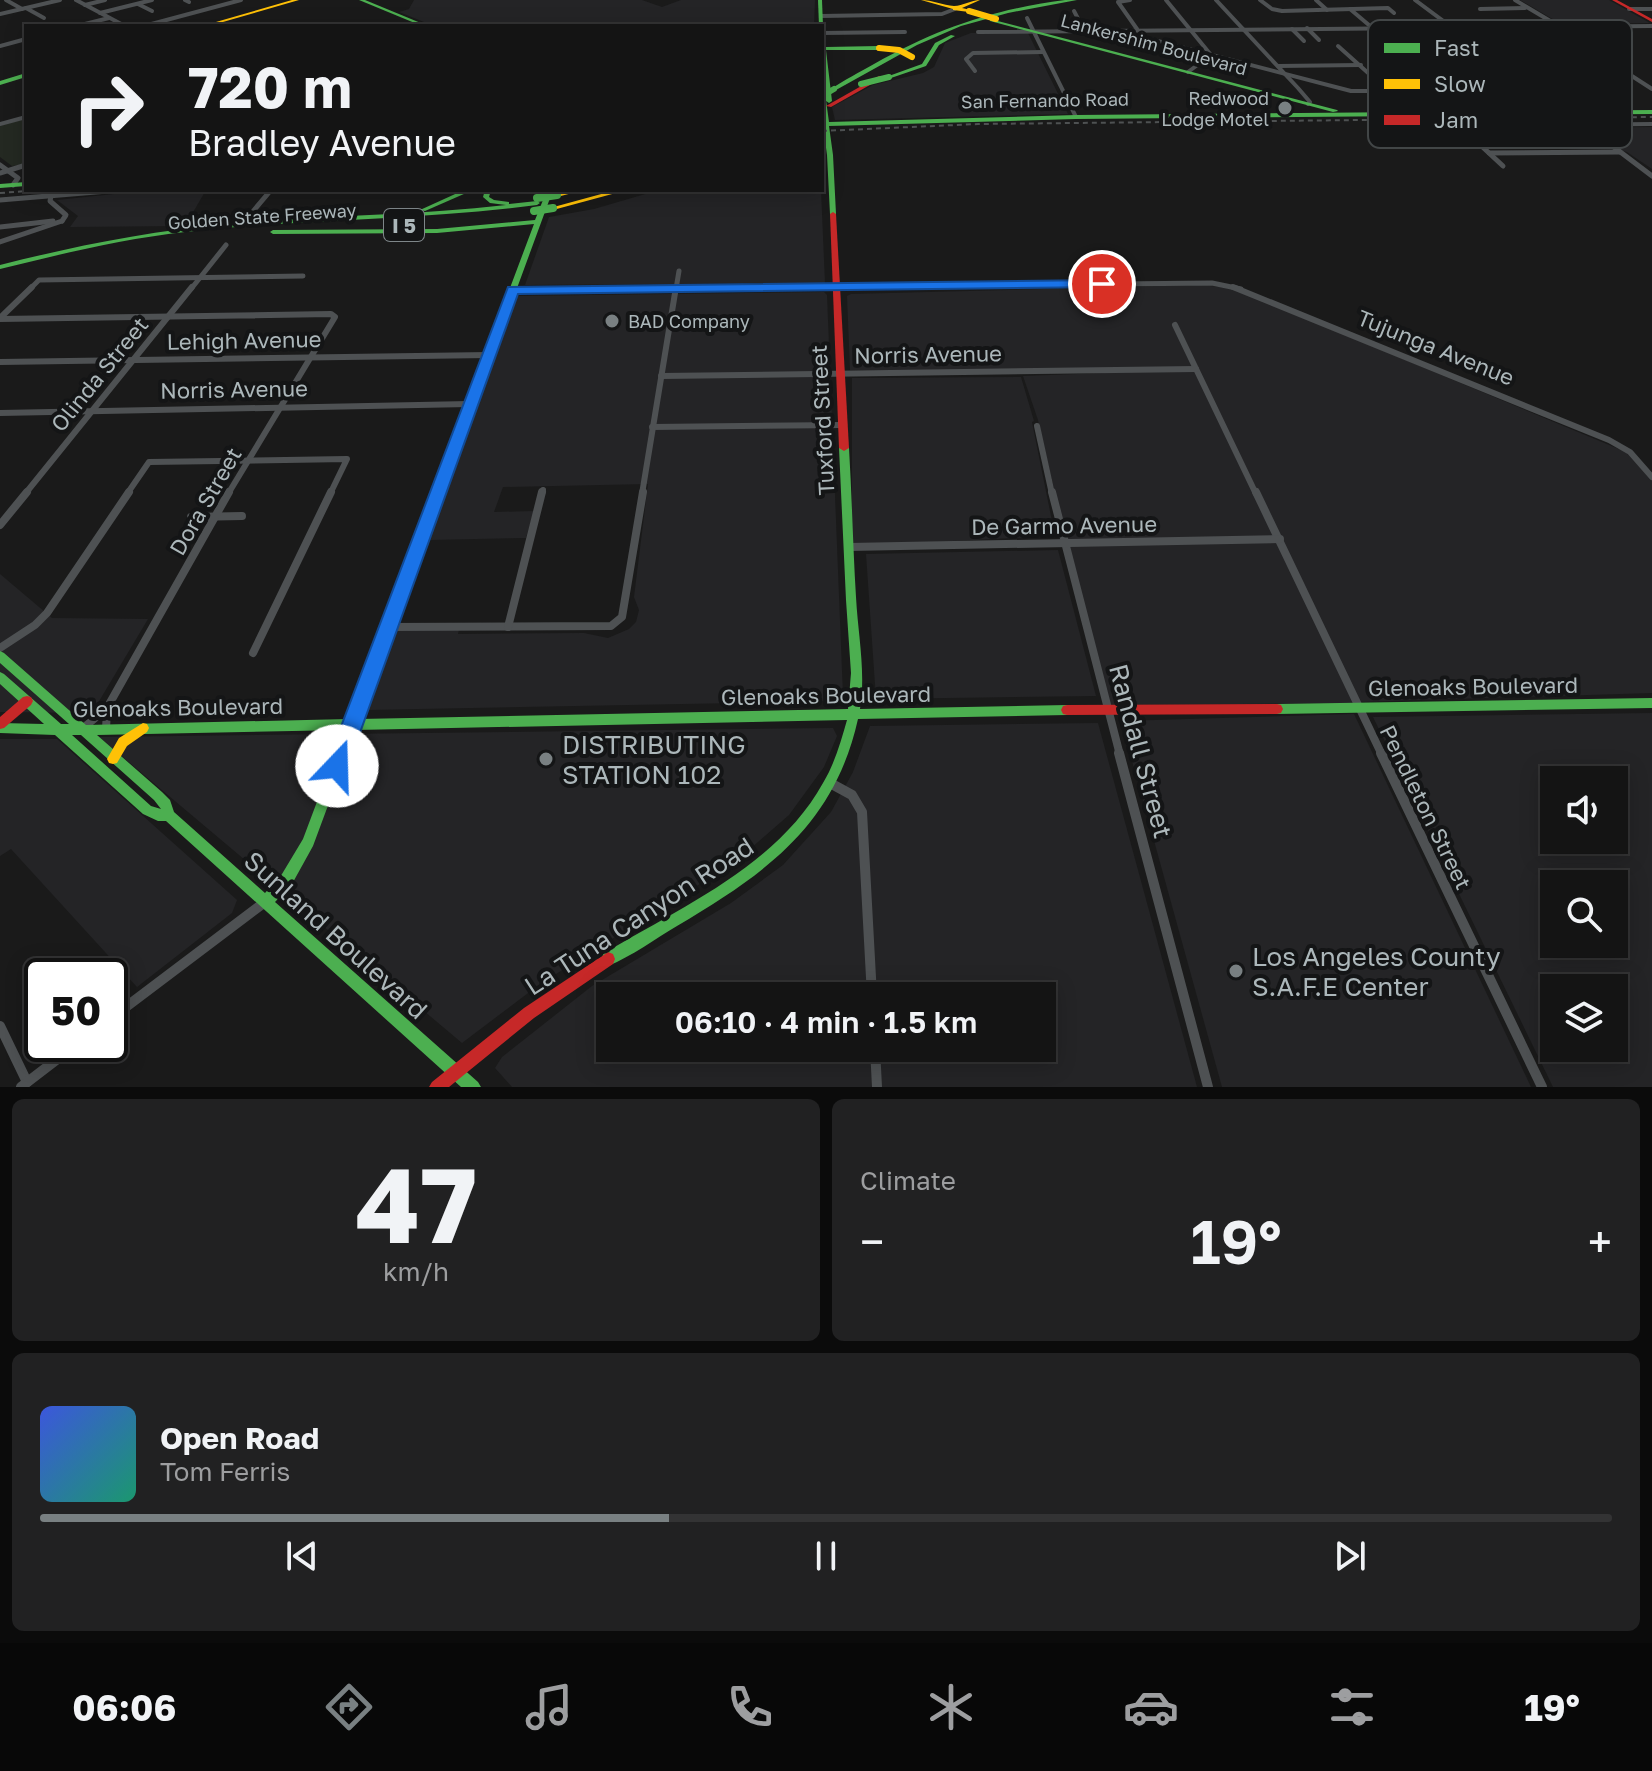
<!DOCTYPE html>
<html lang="en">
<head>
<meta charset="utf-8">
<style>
  :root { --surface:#141414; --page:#212122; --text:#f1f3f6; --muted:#9d9ea0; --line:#333334; --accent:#798082 }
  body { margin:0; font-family:"Golos Text",sans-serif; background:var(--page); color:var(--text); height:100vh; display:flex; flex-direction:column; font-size:30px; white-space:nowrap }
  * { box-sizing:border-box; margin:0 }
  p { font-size:26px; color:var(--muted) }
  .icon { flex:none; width:44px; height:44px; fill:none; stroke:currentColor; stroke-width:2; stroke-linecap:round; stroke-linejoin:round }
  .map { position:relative; height:1087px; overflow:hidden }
  .panel { display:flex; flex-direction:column; gap:12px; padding:12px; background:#0b0b0b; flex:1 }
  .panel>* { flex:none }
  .guide { position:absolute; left:24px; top:24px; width:800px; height:168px; border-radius:0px; box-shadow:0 4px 20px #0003,0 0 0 2px var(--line); background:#141414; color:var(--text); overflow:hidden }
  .controls { position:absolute; left:1540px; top:766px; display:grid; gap:16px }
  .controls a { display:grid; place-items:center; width:88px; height:88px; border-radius:0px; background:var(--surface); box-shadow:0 4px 20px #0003,0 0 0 2px var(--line); font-size:40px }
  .speed { position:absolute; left:24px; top:958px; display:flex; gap:16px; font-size:40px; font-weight:700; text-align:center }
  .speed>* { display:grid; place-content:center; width:104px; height:104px; border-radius:50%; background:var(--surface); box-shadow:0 4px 20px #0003,0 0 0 2px var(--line); line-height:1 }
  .speed .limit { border:4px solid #111; border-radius:12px; background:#fff; color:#111 }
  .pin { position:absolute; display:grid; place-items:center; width:68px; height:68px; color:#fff; margin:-34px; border:4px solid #fff; border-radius:50%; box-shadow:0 2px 8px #0007 }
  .me { position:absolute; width:88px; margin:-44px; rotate:21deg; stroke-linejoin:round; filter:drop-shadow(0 0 6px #0008) }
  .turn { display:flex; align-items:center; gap:28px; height:168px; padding:0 32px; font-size:36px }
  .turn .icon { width:104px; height:104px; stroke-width:2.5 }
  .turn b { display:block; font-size:56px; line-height:68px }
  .big { font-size:60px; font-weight:600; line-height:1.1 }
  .panel .widget { flex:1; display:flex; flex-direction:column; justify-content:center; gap:12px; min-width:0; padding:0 28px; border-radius:12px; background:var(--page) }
  .panel .dial { align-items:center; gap:0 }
  .dial b { font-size:104px; line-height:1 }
  .song { display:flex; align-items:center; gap:24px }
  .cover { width:96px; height:96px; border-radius:12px; background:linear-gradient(135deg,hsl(230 70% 55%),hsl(160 70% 35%)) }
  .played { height:8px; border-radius:4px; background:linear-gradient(90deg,var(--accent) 40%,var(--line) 40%) }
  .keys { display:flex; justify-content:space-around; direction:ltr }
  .heat { display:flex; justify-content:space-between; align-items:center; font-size:44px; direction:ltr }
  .panel .tiles { flex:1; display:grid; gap:12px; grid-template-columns:1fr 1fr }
  .widget:last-child { grid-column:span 2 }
  .trip { position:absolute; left:596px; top:982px; width:460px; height:80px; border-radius:0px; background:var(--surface); box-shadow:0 4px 20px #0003,0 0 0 2px var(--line); font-weight:600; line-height:80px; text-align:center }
  .menu { display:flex; height:128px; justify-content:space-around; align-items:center; background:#080808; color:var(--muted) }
  .menu .icon { width:56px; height:56px }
  .menu .current { color:var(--accent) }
  .menu b { font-size:36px; color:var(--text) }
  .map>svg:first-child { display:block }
  .built { fill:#242426; fill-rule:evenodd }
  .green { fill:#242922 }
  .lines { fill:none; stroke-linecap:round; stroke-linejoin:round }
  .street-far4 { stroke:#4e5153; stroke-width:4 }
  .street-far3 { stroke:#4e5153; stroke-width:5 }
  .street-far2 { stroke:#4e5153; stroke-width:6 }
  .street-far1 { stroke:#4e5153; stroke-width:8 }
  .street { stroke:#4e5153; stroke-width:10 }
  .fast { fill:#4caf50; fill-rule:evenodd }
  .slow { fill:#ffc107; fill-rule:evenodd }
  .jam { fill:#c62828; fill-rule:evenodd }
  .rail { stroke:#4e5152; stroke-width:2; stroke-dasharray:5 4; stroke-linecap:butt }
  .fast-bridge-far1 { stroke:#4caf50; stroke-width:6 }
  .fast-bridge { stroke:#4caf50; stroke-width:8 }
  .slow-bridge { stroke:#ffc107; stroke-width:6 }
  .route { fill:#1a73e8; stroke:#114b97; stroke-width:2 }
  .poi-dot { fill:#798082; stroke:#141516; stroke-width:3 }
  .labels { text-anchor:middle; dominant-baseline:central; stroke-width:8; stroke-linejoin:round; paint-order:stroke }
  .far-street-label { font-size:18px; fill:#acb7ba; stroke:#141516 }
  .far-poi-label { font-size:18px; fill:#acb7ba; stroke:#141516; text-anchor:end }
  .shield { fill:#141516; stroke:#7e8689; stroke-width:2 }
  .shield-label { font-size:20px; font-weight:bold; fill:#acb7ba }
  .street-label { font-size:22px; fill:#acb7ba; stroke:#141516 }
  .near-poi-label { font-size:26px; fill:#acb7ba; stroke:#141516; text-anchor:start }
  .near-street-label { font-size:26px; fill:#acb7ba; stroke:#141516 }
  .key { fill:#141516; stroke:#424647; stroke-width:2 }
  .key-label { font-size:22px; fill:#acb7ba }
</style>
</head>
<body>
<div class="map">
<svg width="1652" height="1087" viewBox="0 0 1652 1087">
  <rect width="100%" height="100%" fill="#1a1a1a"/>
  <!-- built -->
  <g class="built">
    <path d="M414,0h228l20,7 19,-7h134l-1,26h-200v-2l-180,2 -35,-14 10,-3z"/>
    <path d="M1520,0h89l41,23 -89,1z"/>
    <path d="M971,33h57l40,81 -233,6 -3,-13 41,-22 50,-12 11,-6 11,-24z"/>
    <path d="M1652,127v42l-25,-17 -95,-24z"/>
    <path d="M152,190h54l-14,24 19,-1 -5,10 -25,3 -111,1 8,-11 -21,-16z"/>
    <path d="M659,190h162l4,93 -300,2 24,-68 45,-8z"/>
    <path d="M1197,285l26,2 22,6 381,159 26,28v213l-294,9 -81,-164 -211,3 -28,-121 -15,-44 162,-6h-335l-3,-74 4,-2z"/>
    <path d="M824,292l3,3 16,401 -7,5 -469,9 21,-74 6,-6 65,-1 -1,5 126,-1 24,5 21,-9 7,-7 3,-12 -5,-13 14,-113 -145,3 -9,25 40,-1 -8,27 -97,2 86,-244z"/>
    <path d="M1021,377l13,44 -2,1 23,114 -203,10v-168z"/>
    <path d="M1278,541l77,162 -246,2 -43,-159z"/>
    <path d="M1058,550l38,146 -220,3 -10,-145z"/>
    <path d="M0,574l52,44 96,1 -56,94 -92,-1z"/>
    <path d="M1652,713v374h-99l-180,-370zM1554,780h60v60h-60zM1554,884h60v60h-60zM1554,988h60v60h-60z"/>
    <path d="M1354,714l177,373h-309l-101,-366z"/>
    <path d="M1098,723l99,364h-685l-17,-19 7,-11 90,-71 139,-83 52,-38 48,-53 22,-40 17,-46zM610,996h432v52h-432z"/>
    <path d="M833,728l4,8 -13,31 -35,48 -54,47 -195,122 -78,59 -363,-306z"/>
    <path d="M0,739h57l180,161 -5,13 -95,74 -126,-138 -11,7z"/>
  </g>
  <!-- green -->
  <path class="green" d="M26,118v46l-14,2 -12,-9v-31z"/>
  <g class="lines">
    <!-- street-far4 -->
    <g class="street-far4">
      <path d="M6,0l16,9"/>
      <path d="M76,0l49,26"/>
      <path d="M185,0l4,2"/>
      <path d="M1130,0l-12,2 19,27"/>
      <path d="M1166,0l45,55 -23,17"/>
      <path d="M1216,0l82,88 12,14 -2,2"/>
      <path d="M1260,0l12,9 10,2 106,-3 6,5"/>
      <path d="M1316,0l11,10"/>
      <path d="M1415,0l152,113"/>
      <path d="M1515,0l42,25"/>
      <path d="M138,4l14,7"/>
      <path d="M85,5l20,-5"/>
      <path d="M26,8l18,10"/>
      <path d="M1350,9l124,105"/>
      <path d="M1480,9l45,-1"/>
      <path d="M1629,9h23"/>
      <path d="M1074,11l10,19"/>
      <path d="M100,13l52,-13"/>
      <path d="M0,14l60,-14"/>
      <path d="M821,16l121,-2 13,-5"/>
      <path d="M1027,18l49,99"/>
      <path d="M77,26l32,-8"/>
      <path d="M144,26l97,-26"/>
      <path d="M1556,27l96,62"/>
      <path d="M1307,28l12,12"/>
      <path d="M1292,29l12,12"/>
      <path d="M978,32l674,-6"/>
      <path d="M1123,32l228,59h67"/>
      <path d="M822,33l83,-1"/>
      <path d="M1423,35h8"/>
      <path d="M0,46l26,-7"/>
      <path d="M1338,46l77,69"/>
      <path d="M1278,66l83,-1"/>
      <path d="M975,71l-9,-12 7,-6 70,-1"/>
      <path d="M0,124l26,-7"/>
      <path d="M1585,125l4,3"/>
      <path d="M1460,126l192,-2"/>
    </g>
    <!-- street-far3 -->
    <g class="street-far3">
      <path d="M1460,126h31"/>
      <path d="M1460,126l43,40"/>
      <path d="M1586,126l66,50"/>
      <path d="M1489,153l131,-1"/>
      <path d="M0,165l18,13 -5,7"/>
      <path d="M0,173l26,-8"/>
      <path d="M51,196l-1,5 16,14 -4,6"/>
      <path d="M0,200l120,-10"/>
      <path d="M250,215l21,-25"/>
      <path d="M0,227l53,-6"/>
      <path d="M0,242l62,-21"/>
      <path d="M30,289l9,-9 264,-4"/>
      <path d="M191,289l35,-44"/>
      <path d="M621,289l591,-6 29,6"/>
      <path d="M676,289l3,-18"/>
    </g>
    <!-- street-far2 -->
    <g class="street-far2">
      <path d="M1233,287l376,153 21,12 22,25"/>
      <path d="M513,290l308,-3"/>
      <path d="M0,318l32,-31"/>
      <path d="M0,319l331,-5 4,3 -107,177"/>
      <path d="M1175,325l81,169"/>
      <path d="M0,362l489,-7"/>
      <path d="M661,376l535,-7"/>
      <path d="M0,413l469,-9"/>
      <path d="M1037,426l15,68"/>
      <path d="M652,427l191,-2"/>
      <path d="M25,494l167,-207"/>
      <path d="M127,494l22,-32 198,-3 -17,35"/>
      <path d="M542,494l1,-4"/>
      <path d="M642,494l34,-207"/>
    </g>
    <!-- street-far1 -->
    <g class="street-far1">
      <path d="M1052,492l68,263"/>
      <path d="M1256,492l126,263"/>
      <path d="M191,517l51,-1"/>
      <path d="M0,525l27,-33"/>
      <path d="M849,547l431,-8"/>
      <path d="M387,627l224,-1 11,-9 21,-125"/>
      <path d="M508,627l34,-135"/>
      <path d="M0,648l35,-23 12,-12 82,-121"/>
      <path d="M253,653l78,-161"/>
      <path d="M82,729l25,-21 122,-216"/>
      <path d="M106,730l1,-22"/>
    </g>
    <!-- street -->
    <g class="street">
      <path d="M1119,753l89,334"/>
      <path d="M1381,753l161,334"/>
      <path d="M830,783l22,12 10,17 10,184"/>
      <path d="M110,1019l155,-117"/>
      <path d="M0,1026l27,56"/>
      <path d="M875,1048l2,39"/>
      <path d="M21,1087l56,-43"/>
    </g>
    <!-- fast -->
    <g class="fast">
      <path d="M359,0h6l63,26h-6z"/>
      <path d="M818,0h4l1,26 -1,1 -3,-1z"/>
      <path d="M1065,0h12l-69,13 -47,13 -44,19 -81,45 -5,-1c13,-9 29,-17 43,-25 65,-36 117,-54 191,-64z"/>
      <path d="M990,19l347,91 1,1 -5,1 -343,-91z"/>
      <path d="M822,32l2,1 2,14 53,-1 3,2 -3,2h-53l6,51 -3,2 -3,-2 -4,-43z"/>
      <path d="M951,35l4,1 -16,9 -13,21 -35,12 -5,-1 36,-13 13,-21z"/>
      <path d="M26,73v4l-26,8v-4z"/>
      <path d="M822,91l3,2 4,29 247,-7 576,-5v4l-576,5 -247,7 4,29 3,59 -3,2 -3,-2 -3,-59 -4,-29h-1z"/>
      <path d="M26,182v4l-26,2v-4z"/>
      <path d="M464,190h9l-48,21 -5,-1z"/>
      <path d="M485,190h6l-2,7 5,3 15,2v2l28,-3 3,2 -3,2c-117,15 -235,14 -352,27 -63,7 -124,22 -185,37v-4c75,-19 150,-34 227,-41 93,-9 186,-8 279,-19l-16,-2 -7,-6z"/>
      <path d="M547,190h6l-194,529 489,-10 3,-36 -5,-73 -7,-152 5,-3 5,3c3,50 4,100 7,149 2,38 10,75 4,112l207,-4 4,1 2,4 -2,4 -4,1 -209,4c-24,107 -92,154 -181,207 -22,13 -45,30 -69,40l-5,-2 -2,-5 2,-5c78,-47 174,-88 220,-171 12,-20 18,-42 24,-63l-491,10 -43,116 -21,38 -17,18 203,180 3,5h-20l-295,-266h-8l-15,-7 -88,-79 -55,-2v-10l44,1 -44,-40v-12l4,2 57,50h8l-69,-61v-12l4,2 82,72 262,-6 186,-495 -97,9 -164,1 -3,-2 3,-2 164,-1 98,-9zM344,730l-41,109 -21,35 -17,19 -91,-81 -4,-12 -8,-8 -65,-57zM72,735h9l73,65 7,9 -10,-3z"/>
      <path d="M1652,698v10l-375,6 -4,-1 -2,-4 2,-4 4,-1z"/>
    </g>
    <!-- slow -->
    <g class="slow">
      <path d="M292,0h7l-90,26h-7z"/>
      <path d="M921,0c11,0 22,5 33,6 9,0 17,-6 26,-6l-18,8 9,2 -2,2 -16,-2v-1z"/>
      <path d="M572,190h12l-27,7 -3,-2z"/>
      <path d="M616,190h11l-74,20 -3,-2z"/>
      <path d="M143,723l4,1 2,4 -2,4 -20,14 -10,17 -4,1 -4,-1 -2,-4 12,-21z"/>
    </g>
    <!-- jam -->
    <g class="jam">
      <path d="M1612,0h5l35,19v3z"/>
      <path d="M879,76l5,1 -53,30 -5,-1z"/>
      <path d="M833,212l3,2 13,234 -5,3 -5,-3 -9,-234z"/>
      <path d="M27,696l4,1 2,4 -2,4 -27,23 -4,1v-12l23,-20z"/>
      <path d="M1277,704l4,1 2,4 -2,4 -4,1 -210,1 -4,-1 -2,-4 2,-4 4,-1z"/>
      <path d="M608,952l5,2 2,5 -2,5 -79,54 -85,69h-20l3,-5 92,-74z"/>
    </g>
    <!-- rail -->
    <g class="rail">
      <path d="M822,131l156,-7 674,-7"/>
      <path d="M0,193l42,-3"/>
    </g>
    <!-- fast-bridge-far1 -->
    <g class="fast-bridge-far1">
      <path d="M861,84l28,-7"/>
      <path d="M822,96l12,-7"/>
    </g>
    <!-- fast-bridge -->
    <g class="fast-bridge">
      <path d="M537,198l20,-3"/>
      <path d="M534,211l19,-3"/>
    </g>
    <!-- slow-bridge -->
    <g class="slow-bridge">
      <path d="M969,11l27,8"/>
      <path d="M879,48l20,2 13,7"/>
    </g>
  </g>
  <!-- route -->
  <path class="route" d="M1102,280l6,4 -2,3 -588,7 -170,472 -3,7 -8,3 -8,-3 -3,-7 182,-479z"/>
  <!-- markers -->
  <g class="poi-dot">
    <circle cx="1285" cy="108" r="8"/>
    <circle cx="612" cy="321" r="8"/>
    <circle cx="546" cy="759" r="8"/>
    <circle cx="1236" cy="971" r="8"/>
  </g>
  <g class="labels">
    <!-- far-street labels -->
    <g class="far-street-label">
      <text transform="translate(1154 44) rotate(15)">Lankershim Boulevard</text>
      <text transform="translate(1045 100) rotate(-1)">San Fernando Road</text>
      <text transform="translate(262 216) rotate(-4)">Golden State Freeway</text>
    </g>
    <!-- far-poi labels -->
    <g class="far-poi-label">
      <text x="1269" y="98">Redwood<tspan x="1269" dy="21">Lodge Motel</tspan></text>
      <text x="628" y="321" text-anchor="start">BAD Company</text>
    </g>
    <!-- shield labels -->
    <rect class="shield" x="384" y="209" width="40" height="32" rx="6"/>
    <g class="shield-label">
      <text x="404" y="225">I 5</text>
    </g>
    <!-- street labels -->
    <g class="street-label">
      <text transform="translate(244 340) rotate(-1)">Lehigh Avenue</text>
      <text transform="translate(1436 347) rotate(22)">Tujunga Avenue</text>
      <text transform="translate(928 354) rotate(-1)">Norris Avenue</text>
      <text transform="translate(99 374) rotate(-51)">Olinda Street</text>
      <text transform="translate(234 389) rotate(-1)">Norris Avenue</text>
      <text transform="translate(822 420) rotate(-93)">Tuxford Street</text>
      <text transform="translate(205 501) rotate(-60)">Dora Street</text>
      <text transform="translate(1064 525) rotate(-1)">De Garmo Avenue</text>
      <text transform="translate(1473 686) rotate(-1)">Glenoaks Boulevard</text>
      <text transform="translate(826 695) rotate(-1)">Glenoaks Boulevard</text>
      <text transform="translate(178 707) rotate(-1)">Glenoaks Boulevard</text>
      <text transform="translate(1426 807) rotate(64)">Pendleton Street</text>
    </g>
    <!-- near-poi labels -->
    <g class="near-poi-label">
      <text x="562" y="744">DISTRIBUTING<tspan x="562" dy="30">STATION 102</tspan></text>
      <text x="1252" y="956">Los Angeles County<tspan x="1252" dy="30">S.A.F.E Center</tspan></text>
    </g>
    <!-- near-street labels -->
    <g class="near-street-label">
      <text transform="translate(1141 751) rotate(75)">Randall Street</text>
      <text transform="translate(639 916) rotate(-33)">La Tuna Canyon Road</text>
      <text transform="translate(336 935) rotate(42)">Sunland Boulevard</text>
    </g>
  </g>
  <!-- legend -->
  <rect x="1368" y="20" width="264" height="128" rx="12" class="key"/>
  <rect x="1384" y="43" width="36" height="10" fill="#4caf50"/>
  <rect x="1384" y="79" width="36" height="10" fill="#ffc107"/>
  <rect x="1384" y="115" width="36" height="10" fill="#c62828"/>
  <g class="key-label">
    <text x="1434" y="56">Fast</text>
    <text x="1434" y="92">Slow</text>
    <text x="1434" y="128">Jam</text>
  </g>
</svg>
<div class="controls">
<a><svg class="icon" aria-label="sound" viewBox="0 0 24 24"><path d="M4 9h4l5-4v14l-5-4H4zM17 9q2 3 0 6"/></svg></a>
<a><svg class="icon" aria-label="search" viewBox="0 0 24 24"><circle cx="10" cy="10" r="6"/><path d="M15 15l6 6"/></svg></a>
<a><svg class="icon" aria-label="layers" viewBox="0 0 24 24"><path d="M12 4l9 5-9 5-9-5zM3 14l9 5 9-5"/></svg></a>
</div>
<div class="speed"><div class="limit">50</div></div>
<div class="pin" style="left:1102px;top:284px;background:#d93025"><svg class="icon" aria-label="arrive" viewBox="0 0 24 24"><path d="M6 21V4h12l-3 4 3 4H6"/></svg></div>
<svg class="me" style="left:337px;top:766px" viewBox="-20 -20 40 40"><circle r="19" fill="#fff"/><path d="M0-13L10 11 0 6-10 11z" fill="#1a73e8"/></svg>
<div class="trip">06:10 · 4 min · 1.5 km</div>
<div class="guide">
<div class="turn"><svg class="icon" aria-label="right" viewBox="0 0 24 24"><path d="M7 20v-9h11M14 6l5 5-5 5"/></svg><div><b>720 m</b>Bradley Avenue</div></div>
</div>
</div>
<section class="panel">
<div class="tiles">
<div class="widget dial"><b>47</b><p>km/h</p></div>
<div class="widget"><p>Climate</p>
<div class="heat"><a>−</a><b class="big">19°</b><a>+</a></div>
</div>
<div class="widget">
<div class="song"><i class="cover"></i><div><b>Open Road</b><p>Tom Ferris</p></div></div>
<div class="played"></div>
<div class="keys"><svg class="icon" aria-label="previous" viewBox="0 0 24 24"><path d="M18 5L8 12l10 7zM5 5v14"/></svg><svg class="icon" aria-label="pause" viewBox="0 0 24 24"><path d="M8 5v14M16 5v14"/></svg><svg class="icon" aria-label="next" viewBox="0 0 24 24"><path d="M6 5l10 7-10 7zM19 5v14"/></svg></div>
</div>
</div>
</section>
<nav class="menu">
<b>06:06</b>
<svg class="icon current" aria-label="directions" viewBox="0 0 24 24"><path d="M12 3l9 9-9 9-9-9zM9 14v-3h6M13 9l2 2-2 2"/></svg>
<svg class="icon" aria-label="music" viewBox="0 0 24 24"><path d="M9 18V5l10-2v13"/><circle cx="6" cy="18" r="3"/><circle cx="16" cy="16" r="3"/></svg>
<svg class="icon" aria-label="phone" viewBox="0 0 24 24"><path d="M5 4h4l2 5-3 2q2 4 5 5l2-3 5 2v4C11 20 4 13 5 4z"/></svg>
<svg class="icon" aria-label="climate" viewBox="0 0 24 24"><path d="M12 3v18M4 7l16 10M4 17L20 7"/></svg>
<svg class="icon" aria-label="car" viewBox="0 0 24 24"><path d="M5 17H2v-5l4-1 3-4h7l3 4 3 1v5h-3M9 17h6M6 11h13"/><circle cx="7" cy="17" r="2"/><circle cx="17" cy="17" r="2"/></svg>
<svg class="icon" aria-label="filters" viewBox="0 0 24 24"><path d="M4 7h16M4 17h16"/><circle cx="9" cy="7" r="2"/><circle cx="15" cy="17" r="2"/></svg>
<b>19°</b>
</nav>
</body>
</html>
